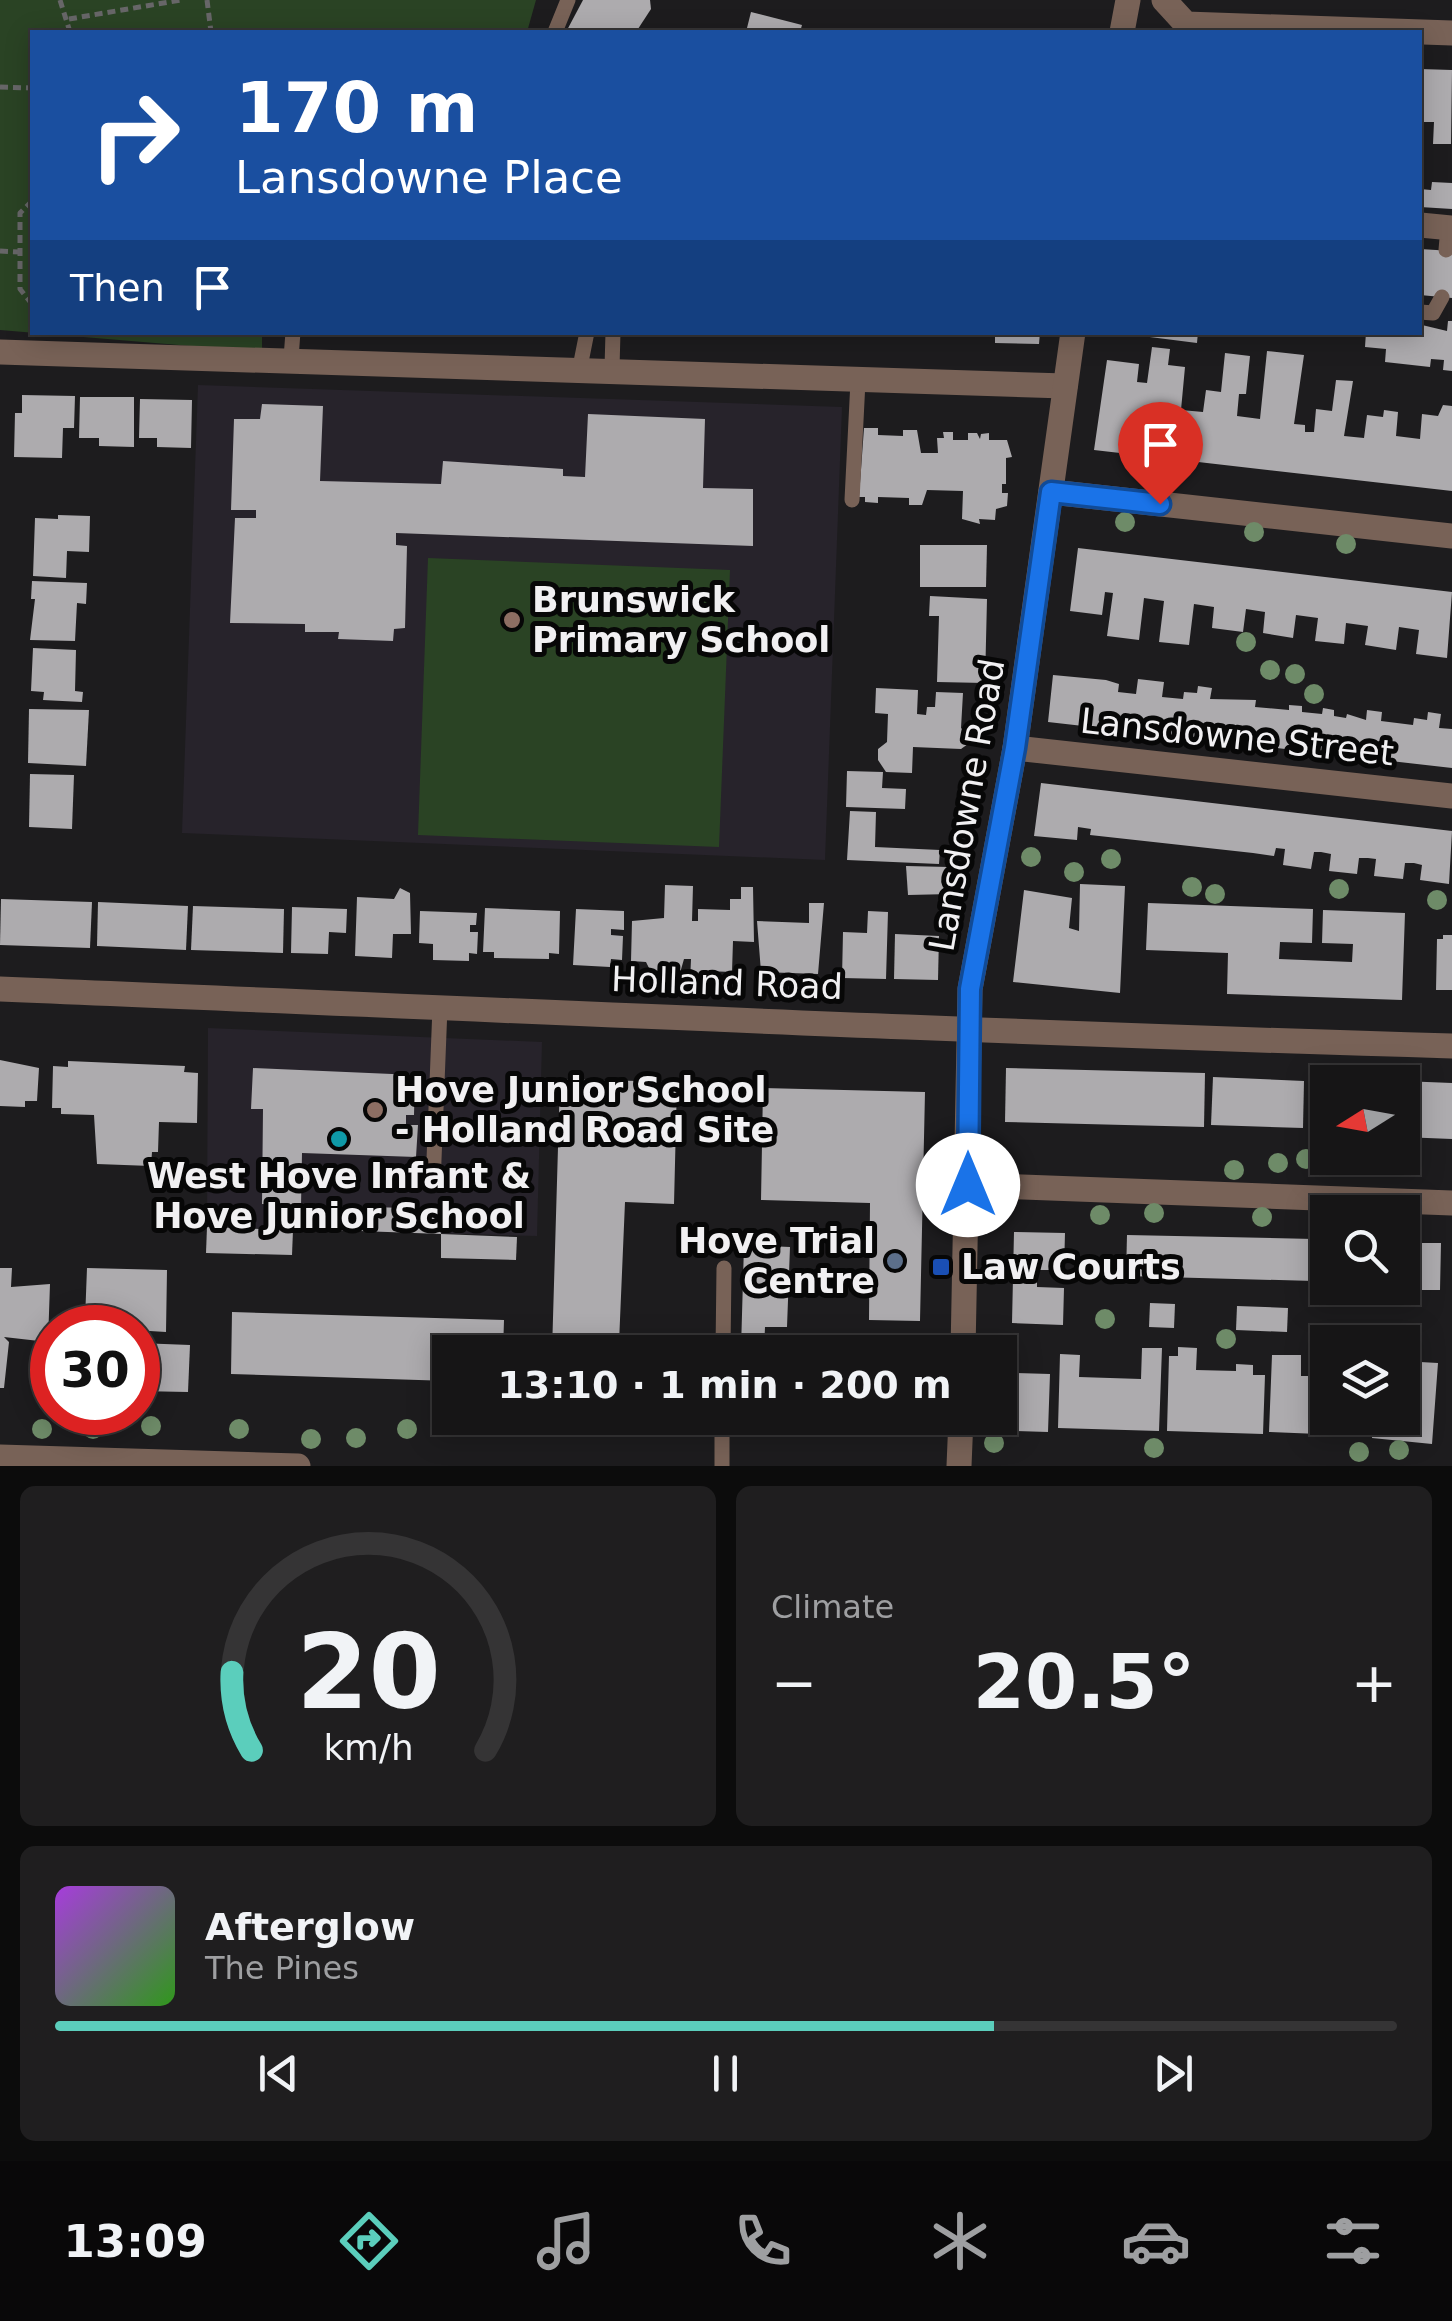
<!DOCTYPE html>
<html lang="en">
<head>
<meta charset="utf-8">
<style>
  :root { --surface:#161516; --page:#1f1e1f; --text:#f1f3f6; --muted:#9e9fa1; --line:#353435; --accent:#5bcebc }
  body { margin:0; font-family:"DejaVu Sans",sans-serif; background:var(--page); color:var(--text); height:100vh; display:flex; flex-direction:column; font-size:38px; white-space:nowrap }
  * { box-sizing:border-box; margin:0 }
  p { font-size:32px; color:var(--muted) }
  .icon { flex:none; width:55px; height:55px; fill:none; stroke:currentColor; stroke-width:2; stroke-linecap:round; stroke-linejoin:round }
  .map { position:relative; height:1466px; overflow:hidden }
  .sheet { display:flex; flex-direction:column; gap:20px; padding:20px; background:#0c0c0c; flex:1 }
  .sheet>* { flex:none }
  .guide { position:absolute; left:30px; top:30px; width:1392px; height:305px; border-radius:0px; box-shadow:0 5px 25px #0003,0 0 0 2px var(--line); background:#1a4fa0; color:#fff; overflow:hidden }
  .needle { width:65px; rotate:259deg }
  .buttons { position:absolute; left:1310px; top:1065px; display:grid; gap:20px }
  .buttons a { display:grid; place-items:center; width:110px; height:110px; border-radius:0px; background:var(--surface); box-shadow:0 5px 25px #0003,0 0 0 2px var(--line); font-size:50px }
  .speed { position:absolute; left:30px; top:1305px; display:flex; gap:20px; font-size:50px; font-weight:700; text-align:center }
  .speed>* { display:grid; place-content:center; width:130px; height:130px; border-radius:50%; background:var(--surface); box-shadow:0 5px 25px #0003,0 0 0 2px var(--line); line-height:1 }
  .speed .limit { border:15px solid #d22; background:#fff; color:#111 }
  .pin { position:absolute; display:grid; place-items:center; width:85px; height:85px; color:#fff; margin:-102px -42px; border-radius:50% 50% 50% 0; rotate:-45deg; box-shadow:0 0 10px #0007 }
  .pin .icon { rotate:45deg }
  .me { position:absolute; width:110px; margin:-55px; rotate:0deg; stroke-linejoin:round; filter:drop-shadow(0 0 8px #0008) }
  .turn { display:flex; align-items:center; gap:35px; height:210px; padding:0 40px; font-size:45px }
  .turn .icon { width:130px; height:130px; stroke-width:2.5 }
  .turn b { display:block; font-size:70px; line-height:85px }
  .then { display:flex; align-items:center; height:95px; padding:0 40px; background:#0003; gap:20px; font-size:38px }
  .big { font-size:75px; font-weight:700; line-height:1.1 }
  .sheet .widget { flex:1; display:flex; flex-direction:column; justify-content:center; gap:15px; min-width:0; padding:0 35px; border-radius:15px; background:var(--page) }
  .sheet .dial { align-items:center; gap:0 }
  .dial svg { height:260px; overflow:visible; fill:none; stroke:var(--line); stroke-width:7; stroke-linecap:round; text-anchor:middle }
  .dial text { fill:var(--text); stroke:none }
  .song { display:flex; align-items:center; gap:30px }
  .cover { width:120px; height:120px; border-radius:15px; background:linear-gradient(135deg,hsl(280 70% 55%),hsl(110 70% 35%)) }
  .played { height:10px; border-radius:5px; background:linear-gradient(90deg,var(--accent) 70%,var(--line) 70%) }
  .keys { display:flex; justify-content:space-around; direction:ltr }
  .heat { display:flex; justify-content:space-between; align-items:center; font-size:55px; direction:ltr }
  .sheet .tiles { flex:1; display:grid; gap:20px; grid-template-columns:1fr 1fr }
  .widget:last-child { grid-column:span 2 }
  .trip { position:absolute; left:432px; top:1335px; width:585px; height:100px; border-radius:0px; background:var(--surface); box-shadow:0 5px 25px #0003,0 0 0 2px var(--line); font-weight:700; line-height:100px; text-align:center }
  .tabs { display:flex; height:160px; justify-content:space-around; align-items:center; background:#090809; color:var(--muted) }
  .tabs .icon { width:70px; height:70px }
  .tabs .selected { color:var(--accent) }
  .tabs b { font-size:45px; color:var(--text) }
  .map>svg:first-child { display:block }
  .built { fill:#27232b }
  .green { fill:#2a4324 }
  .building { fill:#adabae }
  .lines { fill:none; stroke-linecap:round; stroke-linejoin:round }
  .path { stroke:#676668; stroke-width:5; stroke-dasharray:8 5; stroke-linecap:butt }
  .lane { stroke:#786257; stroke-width:15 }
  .street { stroke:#786257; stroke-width:25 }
  .tree { fill:#6e8b68 }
  .route-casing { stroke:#114b97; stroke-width:25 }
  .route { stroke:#1a73e8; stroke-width:18 }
  .education-dot { fill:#8d6e63; stroke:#070707; stroke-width:4 }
  .culture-dot { fill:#0f9aa8; stroke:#070707; stroke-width:4 }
  .service-dot { fill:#5c6f8a; stroke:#070707; stroke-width:4 }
  .transit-dot { fill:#1a4fb4; stroke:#070707; stroke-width:4 }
  .labels { text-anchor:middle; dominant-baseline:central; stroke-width:10; stroke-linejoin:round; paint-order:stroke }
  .poi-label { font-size:35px; font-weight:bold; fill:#f1f0f2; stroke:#070707; text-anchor:start }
  .street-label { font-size:35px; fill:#f1f0f2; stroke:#070707 }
</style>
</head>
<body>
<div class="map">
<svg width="1452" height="1466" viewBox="0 0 1452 1466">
  <rect width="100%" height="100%" fill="#1d1c1e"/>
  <!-- built -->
  <g class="built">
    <path d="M198,385l644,22 -17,453 -643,-27z"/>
    <path d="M208,1028l334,14 -5,194 -330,-9z"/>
  </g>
  <!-- green -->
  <g class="green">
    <path d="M0,0h536l-9,32h-495v300l230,1v19l-262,-22z"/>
    <path d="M428,558l302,12 -11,277 -301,-12z"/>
  </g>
  <!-- building -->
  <g class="building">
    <path d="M583,0h67l1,9 -15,23h-70z"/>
    <path d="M751,12l51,13 -2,7h-54z"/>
    <path d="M1420,69l32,1 -1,74h-18l1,-22h-10l-4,18z"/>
    <path d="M1432,182l20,1v26l-32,-2v-18l11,1z"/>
    <path d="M1420,249l32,2v47l-32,-3z"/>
    <path d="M1448,321h4v50l-9,-1 1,-10 -13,-1 -1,8 -45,-5 1,-13 -21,-2 1,-15h54l2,-7 25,6z"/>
    <path d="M995,332h45l-1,12 -44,-1z"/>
    <path d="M1134,332h64l-1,11 -63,-8z"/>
    <path d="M1152,347l18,2 -2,16 17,2 -4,43 22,2 3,-22 15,2 4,-39 25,3 -4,38h-7l-2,22 23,3 7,-68 37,4 -10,69 11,1v7h9l2,-23 16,2 4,-31 17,1 -9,55 20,2 3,-23 16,2 1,-7 14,2 -2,24 24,3 2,-25 16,2 5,-11 9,1v85l-358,-41 13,-90 32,4 -2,18 10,1z"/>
    <path d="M22,395l53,1 -1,32h-11l-1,30 -48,-1 1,-44h7z"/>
    <path d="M80,397h54v50l-35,-1v-8h-20z"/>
    <path d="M140,399l52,1 -1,48 -34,-1v-9h-18z"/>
    <path d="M262,404l61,2 -3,75 121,3 2,-23 120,8v7l22,1 3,-63 117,5 -2,69 50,1v57l-357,-13v12l11,1 -2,82 -11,1 -1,12 -55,-2 1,-7h-34v-8l-75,-1 5,-105h21v-8h-25l3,-91h26z"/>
    <path d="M864,428h14v7l25,1v-6h14l4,23h17l-1,-15h7l-1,-6h10v8h15v-7h9l3,6 1,-5 8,-1v7h18l5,17 -6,1v26h-4v9h6l-1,13 -11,3 -1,11 -16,-1 1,5 -18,-5 1,-28 -36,-1 -5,15h-13v-7l-31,-1v6l-13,-1v-5h-6z"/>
    <path d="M58,515l32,1 -1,36 -22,-1 -1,27 -33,-2 2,-58 23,1z"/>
    <path d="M920,545h67l-1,42h-66z"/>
    <path d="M1078,548l374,44 -5,66 -31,-4 3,-24 -20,-3 -3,23 -31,-5 3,-19 -22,-3 -2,21 -29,-3 3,-23 -22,-3 -3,23 -30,-5 2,-21 -19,-3 -3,23 -31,-4 2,-21 -20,-3 -5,41 -30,-3 5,-41 -20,-3 -5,42 -32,-4 6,-43 -8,-1 -3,23 -32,-4z"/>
    <path d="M32,581l55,2 -1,21 -9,-1 -2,38 -45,-1 5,-41h-4z"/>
    <path d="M930,596l57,3 -2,84 -48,-1 2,-66h-10z"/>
    <path d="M33,648l43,2 -1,41 8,1 -1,10 -39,-2 1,-8 -13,-1z"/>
    <path d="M1053,675l53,5 13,4 -1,8 18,2 2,-15 26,3 -2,15 21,2 1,-7 13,1 1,-7 14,2 -2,11 46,1 -1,7 34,3v-5l13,1v6l20,2 1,-6 11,2v6l12,2 1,-4 19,6 1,-10 15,2 -1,9 32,4 1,-7 13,2 1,-8 13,2 -2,14 13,1v39l-404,-46z"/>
    <path d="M876,688l42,2 -1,24 9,1 1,-8h8l1,-15 27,1 -2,35 7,7v9l-7,5 -48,-2 -1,26 -26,-1 -8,-12v-11l9,-7 1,-28 -13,-1z"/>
    <path d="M29,709l60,1 -3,56 -58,-3z"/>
    <path d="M847,771l36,1 -1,16 24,1 -1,20 -59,-2z"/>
    <path d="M30,774l44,1 -2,54 -43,-2z"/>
    <path d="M1041,783l411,48 -3,53 -29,-4 2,-15 -8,-2h-9l-2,16 -29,-3 2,-17 -8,-1h-9l-2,16 -28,-3 2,-17 -10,-2h-7l-3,17 -28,-4 2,-16 -9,-1 -2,8 -21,-3 -163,-18 1,-6 -13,-2 -1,13 -43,-4z"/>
    <path d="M850,811l26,1 -1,35 65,3 -1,14 -92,-4z"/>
    <path d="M906,866l43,1 2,27 -43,1z"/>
    <path d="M1080,884l45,2 -5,107 -107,-11 11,-92 48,8 -3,30 10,3z"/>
    <path d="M665,885l28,1 -1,35h6v-12l32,1v-11h11v-12h12l1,55 -21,-1 -1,31 -26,-1v12l-16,-1 1,-23h-7l-4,14h-14l1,-4 -16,3 -5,-10 -15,-1 1,-40 32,-3z"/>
    <path d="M400,888l10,5 1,41h-18l-1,24 -37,-2 2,-59 37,2z"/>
    <path d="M1,899l91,3 -2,46 -90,-3z"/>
    <path d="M98,902l90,4 -2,44 -89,-4z"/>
    <path d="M809,903h15l-6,71 -57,-2 -4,-51 52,2z"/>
    <path d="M1148,903l165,6 -1,34 -32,-1 -1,17 73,3 1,-18 -31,-1 1,-33 82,3 -3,87 -175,-6 1,-41 -82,-3z"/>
    <path d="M193,906l91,3 -1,44 -92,-3z"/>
    <path d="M292,907l55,2 -1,24 -17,-1 -1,22 -37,-1z"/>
    <path d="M485,908l75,3 -1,43 -10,-1v6l-55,-1v-6h-11z"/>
    <path d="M576,909l48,2v19l-13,-1v6l12,1 -1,24 -11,-1 -1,8 -37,-2z"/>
    <path d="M420,911l57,2 -1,12h-6v7h8l-1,22 -8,-1v8l-36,-1v-16l-14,-1z"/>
    <path d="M868,911l20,1 -2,67 -44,-1 1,-46 24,1z"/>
    <path d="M895,934l44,2 -1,44 -44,-1z"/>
    <path d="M1443,935h9v55h-16l1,-51h6z"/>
    <path d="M0,1060l39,8 -2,33h-12v6l-25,-1z"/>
    <path d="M68,1061l117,5 -1,6 14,1 -1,50 -38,-1 -1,30h-6l-1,14 -54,-2 -3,-49 -33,-1v-6h-9l1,-42 15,1z"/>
    <path d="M253,1068l162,7 -1,40h-8v10h12l-2,32 -114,-4 -1,53 -39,-2 1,-95h-12z"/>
    <path d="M1006,1068l199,5 -1,54 -199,-5z"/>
    <path d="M1213,1077l91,4 -1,47 -92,-3z"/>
    <path d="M560,1079l117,3 -3,122 -49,-2 -6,141 61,1 -1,8h-127z"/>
    <path d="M1402,1081l50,2v56l-50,-2z"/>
    <path d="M763,1088l162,4 -5,229 -51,-1 1,-117 -109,-3z"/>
    <path d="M335,1206l107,3 -1,25 -107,-4z"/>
    <path d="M207,1227l86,3 -1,25 -86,-2z"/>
    <path d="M1014,1232l51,1 -1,37h-27v17l27,1 -1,37 -51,-2z"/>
    <path d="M441,1234l76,3 -1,23 -75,-2z"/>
    <path d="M1127,1235l187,4v42l-188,-5z"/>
    <path d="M1417,1243h24l-1,47h-30v-5h-8v-37h15z"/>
    <path d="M744,1245l46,2 -3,80h-22l-1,23 -23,-1z"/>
    <path d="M0,1268h12l-1,19 39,-3 -2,58 -44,-5 5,5 -5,46h-4z"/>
    <path d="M87,1268l80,2 -1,62 -65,-4 1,-7 -17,-1z"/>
    <path d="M1150,1303l25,1 -1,24 -25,-1z"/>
    <path d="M1237,1306l51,2 -1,24 -51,-2z"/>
    <path d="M232,1312l272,8 -1,32h-53v29l-219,-7z"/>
    <path d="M996,1341l22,1 -2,31 34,1 -2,58 -60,-2v-12h12z"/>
    <path d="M138,1343l52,2 -2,47 -50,-1z"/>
    <path d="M1178,1347l19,1 -1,22 40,1v-7l17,1v10h12l-2,59 -96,-3 2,-75h9z"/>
    <path d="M1142,1348h20l-3,83 -101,-3 2,-74 20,1 -1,22 62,2z"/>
    <path d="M1272,1355h29v21h27v42h39v18l-98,-4z"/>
    <path d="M1402,1361l36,2 -6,81 -60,-6 1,-20h29z"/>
  </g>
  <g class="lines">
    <!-- path -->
    <g class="path">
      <path d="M60,0l10,32"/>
      <path d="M207,0l4,32"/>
      <path d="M69,19l112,-19"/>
      <path d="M0,87l32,1"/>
      <path d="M32,201l-12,12v76l12,15"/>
      <path d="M0,251l20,1"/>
      <path d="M923,1184l15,1"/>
    </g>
    <!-- lane -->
    <g class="lane">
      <path d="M555,32l13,-32"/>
      <path d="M1446,250l2,-23"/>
      <path d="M1420,312l13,1 9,-16"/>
      <path d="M291,358l2,-26"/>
      <path d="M580,367l7,-35"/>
      <path d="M612,368l1,-36"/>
      <path d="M852,500l6,-119"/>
      <path d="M433,1185l7,-178"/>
      <path d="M723,1352l1,-84"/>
      <path d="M722,1466v-48"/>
    </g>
    <!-- street -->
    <g class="street">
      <path d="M1164,0l22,24 266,9"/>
      <path d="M1122,32l6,-32"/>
      <path d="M1420,225l32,3"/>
      <path d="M0,352l1065,34"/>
      <path d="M1051,492l401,44"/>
      <path d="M1015,748l437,48"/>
      <path d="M0,989c484,20 968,43 1452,57"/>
      <path d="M968,1185l484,18"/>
      <path d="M963,1352l7,-363 45,-241 58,-416"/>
      <path d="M0,1457l298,9"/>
      <path d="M959,1466l2,-48"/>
    </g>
  </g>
  <!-- trees -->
  <g class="tree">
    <circle cx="1125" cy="522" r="10"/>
    <circle cx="1254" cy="532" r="10"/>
    <circle cx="1346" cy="544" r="10"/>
    <circle cx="1246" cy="642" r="10"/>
    <circle cx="1270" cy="670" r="10"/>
    <circle cx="1295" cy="674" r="10"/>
    <circle cx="1314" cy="694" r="10"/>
    <circle cx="1031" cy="857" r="10"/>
    <circle cx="1111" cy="859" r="10"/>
    <circle cx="1074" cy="872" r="10"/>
    <circle cx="1192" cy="887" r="10"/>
    <circle cx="1339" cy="889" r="10"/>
    <circle cx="1215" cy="894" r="10"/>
    <circle cx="1437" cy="900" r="10"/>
    <circle cx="1306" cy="1159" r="10"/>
    <circle cx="1278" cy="1163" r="10"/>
    <circle cx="1234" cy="1170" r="10"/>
    <circle cx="1154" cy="1213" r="10"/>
    <circle cx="1100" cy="1215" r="10"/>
    <circle cx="1262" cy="1217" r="10"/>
    <circle cx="1105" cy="1319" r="10"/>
    <circle cx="1226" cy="1339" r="10"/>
    <circle cx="151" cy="1426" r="10"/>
    <circle cx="42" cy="1429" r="10"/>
    <circle cx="93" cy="1429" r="10"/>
    <circle cx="239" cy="1429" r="10"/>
    <circle cx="407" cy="1429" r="10"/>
    <circle cx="356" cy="1438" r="10"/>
    <circle cx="311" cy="1439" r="10"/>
    <circle cx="994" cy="1443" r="10"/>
    <circle cx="1154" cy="1448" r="10"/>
    <circle cx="1399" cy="1450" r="10"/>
    <circle cx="1359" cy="1452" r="10"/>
  </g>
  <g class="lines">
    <defs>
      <path id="route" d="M968,1185l2,-196 45,-241 36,-256 109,12"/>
    </defs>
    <!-- route casing -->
    <use href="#route" class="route-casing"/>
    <!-- route -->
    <use href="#route" class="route"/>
  </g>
  <!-- markers -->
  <g class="education-dot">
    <circle cx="512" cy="620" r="10"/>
    <circle cx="375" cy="1110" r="10"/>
  </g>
  <circle class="culture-dot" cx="339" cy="1139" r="10"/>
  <circle class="service-dot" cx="895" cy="1261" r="10"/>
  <rect class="transit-dot" x="931" y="1257" width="20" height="20" rx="5"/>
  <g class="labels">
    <!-- poi labels -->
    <g class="poi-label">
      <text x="532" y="600">Brunswick<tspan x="532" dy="40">Primary School</tspan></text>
      <text x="395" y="1090">Hove Junior School<tspan x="395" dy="40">- Holland Road Site</tspan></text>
      <text x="339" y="1176" text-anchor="middle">West Hove Infant &amp;<tspan x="339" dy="40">Hove Junior School</tspan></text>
      <text x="875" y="1241" text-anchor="end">Hove Trial<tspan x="875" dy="40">Centre</tspan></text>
      <text x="961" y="1267">Law Courts</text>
    </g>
    <!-- street labels -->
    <g class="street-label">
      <text transform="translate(1237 737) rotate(6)">Lansdowne Street</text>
      <text transform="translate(967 805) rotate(-80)">Lansdowne Road</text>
      <text transform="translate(727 983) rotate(2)">Holland Road</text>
    </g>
  </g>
</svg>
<div class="buttons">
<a><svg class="needle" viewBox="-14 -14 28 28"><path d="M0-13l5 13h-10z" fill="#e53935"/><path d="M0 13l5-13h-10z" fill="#9e9fa1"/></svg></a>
<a><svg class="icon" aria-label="search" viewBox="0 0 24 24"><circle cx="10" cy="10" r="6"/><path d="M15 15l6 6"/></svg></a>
<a><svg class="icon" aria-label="layers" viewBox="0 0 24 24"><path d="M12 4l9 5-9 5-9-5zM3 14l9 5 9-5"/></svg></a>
</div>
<div class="speed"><div class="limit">30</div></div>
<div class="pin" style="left:1160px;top:504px;background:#d93025"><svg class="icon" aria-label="arrive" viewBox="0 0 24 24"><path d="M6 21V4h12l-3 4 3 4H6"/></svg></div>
<svg class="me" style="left:968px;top:1185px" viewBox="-20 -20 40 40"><circle r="19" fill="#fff"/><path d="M0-13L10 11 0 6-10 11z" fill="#1a73e8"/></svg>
<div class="trip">13:10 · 1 min · 200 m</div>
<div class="guide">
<div class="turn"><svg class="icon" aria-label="right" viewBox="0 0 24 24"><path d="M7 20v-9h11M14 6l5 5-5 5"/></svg><div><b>170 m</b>Lansdowne Place</div></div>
<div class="then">Then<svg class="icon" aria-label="arrive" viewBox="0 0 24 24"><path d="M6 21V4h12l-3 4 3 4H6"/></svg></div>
</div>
</div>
<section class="sheet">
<div class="tiles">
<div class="widget dial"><svg viewBox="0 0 100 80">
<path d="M14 69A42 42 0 1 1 86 69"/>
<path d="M14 69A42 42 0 0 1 8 45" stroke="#5bcebc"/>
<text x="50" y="56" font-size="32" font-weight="700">20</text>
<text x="50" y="72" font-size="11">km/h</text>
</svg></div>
<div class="widget"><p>Climate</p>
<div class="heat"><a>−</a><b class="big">20.5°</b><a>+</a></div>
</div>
<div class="widget">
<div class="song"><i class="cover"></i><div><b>Afterglow</b><p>The Pines</p></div></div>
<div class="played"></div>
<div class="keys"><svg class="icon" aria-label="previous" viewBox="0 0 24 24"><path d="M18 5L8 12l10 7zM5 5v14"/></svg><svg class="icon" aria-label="pause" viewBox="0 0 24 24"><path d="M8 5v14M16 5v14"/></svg><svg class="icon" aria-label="next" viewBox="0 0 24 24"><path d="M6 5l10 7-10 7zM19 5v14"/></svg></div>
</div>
</div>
</section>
<nav class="tabs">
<b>13:09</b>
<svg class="icon selected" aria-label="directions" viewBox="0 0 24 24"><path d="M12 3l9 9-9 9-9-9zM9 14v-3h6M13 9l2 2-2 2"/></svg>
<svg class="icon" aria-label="music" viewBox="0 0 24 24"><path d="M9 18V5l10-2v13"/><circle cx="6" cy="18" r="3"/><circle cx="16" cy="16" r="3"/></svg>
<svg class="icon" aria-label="phone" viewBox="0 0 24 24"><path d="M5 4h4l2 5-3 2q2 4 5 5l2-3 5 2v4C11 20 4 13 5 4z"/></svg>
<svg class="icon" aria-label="climate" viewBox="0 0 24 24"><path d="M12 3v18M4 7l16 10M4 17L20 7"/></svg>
<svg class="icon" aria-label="car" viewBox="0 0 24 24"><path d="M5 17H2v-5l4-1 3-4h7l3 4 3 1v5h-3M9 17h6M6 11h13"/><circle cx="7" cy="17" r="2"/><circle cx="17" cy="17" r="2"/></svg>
<svg class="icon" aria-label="filters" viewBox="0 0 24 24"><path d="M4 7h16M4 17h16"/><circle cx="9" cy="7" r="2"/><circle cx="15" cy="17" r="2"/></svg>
</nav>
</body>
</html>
